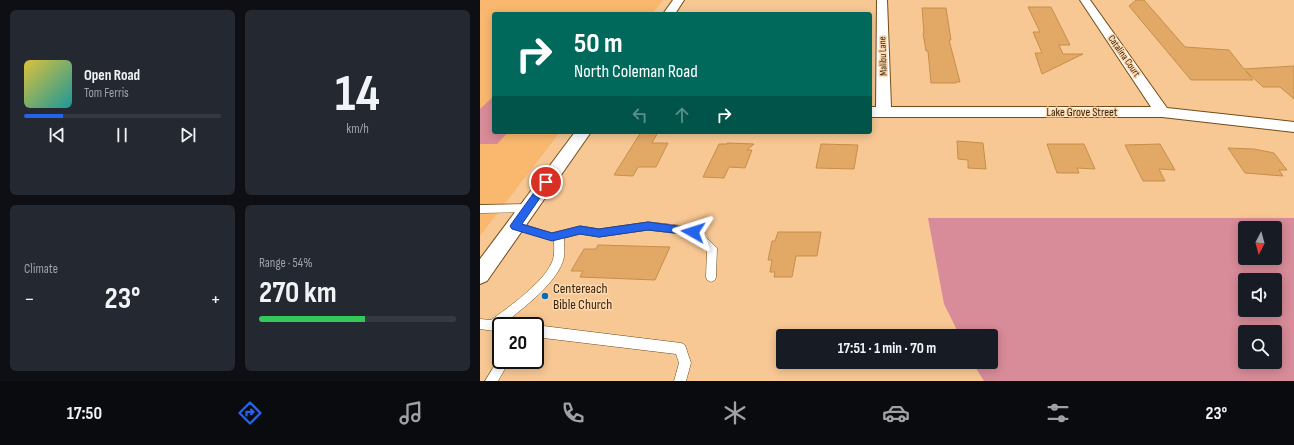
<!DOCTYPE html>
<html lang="en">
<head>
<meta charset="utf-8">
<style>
  :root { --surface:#171b24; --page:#242831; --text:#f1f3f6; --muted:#9ea1a6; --line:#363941; --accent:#2563eb }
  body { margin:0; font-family:"Sofia Sans Condensed",sans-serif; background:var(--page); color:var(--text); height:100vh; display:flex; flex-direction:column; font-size:15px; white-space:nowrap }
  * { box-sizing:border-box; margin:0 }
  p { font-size:13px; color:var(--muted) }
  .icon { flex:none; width:22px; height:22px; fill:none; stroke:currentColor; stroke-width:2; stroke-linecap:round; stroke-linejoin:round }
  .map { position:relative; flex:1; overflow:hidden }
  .drawer { display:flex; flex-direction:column; gap:10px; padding:10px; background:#0d0f14; width:480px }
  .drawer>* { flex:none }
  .top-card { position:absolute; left:12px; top:12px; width:380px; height:122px; border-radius:4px; box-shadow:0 2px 10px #0003; background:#00695c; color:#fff; overflow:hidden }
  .needle { width:26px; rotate:186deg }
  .fabs { position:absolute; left:758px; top:221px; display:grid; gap:8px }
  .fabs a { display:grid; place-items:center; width:44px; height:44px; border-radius:4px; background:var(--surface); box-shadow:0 2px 10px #0003; font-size:20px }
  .speed { position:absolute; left:12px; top:317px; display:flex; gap:8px; font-size:20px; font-weight:700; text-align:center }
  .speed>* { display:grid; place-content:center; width:52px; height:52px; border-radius:50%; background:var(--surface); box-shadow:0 2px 10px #0003; line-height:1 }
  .speed .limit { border:2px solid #111; border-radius:6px; background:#fff; color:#111 }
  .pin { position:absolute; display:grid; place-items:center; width:34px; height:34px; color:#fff; margin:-17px; border:2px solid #fff; border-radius:50%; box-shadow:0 1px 4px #0007 }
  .me { position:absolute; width:44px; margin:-22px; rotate:276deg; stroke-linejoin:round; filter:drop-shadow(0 0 3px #0008) }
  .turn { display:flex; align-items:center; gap:14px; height:84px; padding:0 16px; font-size:18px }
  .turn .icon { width:52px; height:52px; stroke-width:2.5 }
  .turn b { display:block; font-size:28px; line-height:34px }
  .lanes { display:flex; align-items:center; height:38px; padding:0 16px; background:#0003; justify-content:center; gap:20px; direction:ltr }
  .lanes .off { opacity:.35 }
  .big { font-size:30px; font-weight:700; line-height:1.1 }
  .drawer .tile { flex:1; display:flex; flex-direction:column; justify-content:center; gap:6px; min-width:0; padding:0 14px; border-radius:6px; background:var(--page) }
  .drawer .dial { align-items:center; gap:0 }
  .dial b { font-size:52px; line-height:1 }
  .song { display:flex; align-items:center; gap:12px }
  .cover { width:48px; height:48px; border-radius:6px; background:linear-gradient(135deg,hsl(50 70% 55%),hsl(180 70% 35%)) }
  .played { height:4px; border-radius:2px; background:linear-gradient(90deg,var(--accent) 20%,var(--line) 20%) }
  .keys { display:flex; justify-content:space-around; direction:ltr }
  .heat { display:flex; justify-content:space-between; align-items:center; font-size:22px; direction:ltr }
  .charge { height:6px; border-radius:3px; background:linear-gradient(90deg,#34c759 54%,var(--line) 0) }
  .drawer .tiles { flex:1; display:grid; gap:10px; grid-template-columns:repeat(2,1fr) }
  .trip { position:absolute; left:296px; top:329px; width:222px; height:40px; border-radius:4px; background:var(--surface); box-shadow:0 2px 10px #0003; font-weight:700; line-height:40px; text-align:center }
  .tabs { display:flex; height:64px; justify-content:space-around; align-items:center; background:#090b0e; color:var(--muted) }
  .tabs .icon { width:28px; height:28px }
  .tabs .selected { color:var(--accent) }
  .tabs b { font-size:18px; color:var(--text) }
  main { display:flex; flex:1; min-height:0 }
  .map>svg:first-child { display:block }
  .built { fill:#f9b86e }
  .green { fill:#d88b98; fill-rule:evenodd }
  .building { fill:#e2a866; stroke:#c78e4b }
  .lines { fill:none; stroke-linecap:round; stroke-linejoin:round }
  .lane-casing { stroke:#744b16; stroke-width:1 }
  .street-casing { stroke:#744b16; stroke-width:2 }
  .lane { fill:#fff; fill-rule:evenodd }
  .street { fill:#fff; fill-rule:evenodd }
  .route { fill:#2563eb; stroke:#184099 }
  .poi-dot { fill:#026fba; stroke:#fcd8b1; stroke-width:1.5 }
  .labels { text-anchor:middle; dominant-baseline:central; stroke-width:3; stroke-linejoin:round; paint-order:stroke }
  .far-street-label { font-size:10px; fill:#3c2508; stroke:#fcd8b1 }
  .street-label { font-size:12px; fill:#3c2508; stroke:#fcd8b1 }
  .near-poi-label { font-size:14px; fill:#3c2508; stroke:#fcd8b1; text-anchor:start }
</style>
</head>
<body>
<main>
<section class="drawer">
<div class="tiles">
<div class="tile">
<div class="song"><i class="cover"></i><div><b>Open Road</b><p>Tom Ferris</p></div></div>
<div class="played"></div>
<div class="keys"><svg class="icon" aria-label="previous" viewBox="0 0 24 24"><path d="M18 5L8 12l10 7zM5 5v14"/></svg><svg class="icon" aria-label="pause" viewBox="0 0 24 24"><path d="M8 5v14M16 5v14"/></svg><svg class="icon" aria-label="next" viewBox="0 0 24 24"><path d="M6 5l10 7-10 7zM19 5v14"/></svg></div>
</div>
<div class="tile dial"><b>14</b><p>km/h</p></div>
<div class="tile"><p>Climate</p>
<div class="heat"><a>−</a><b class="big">23°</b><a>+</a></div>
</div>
<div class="tile"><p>Range · 54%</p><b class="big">270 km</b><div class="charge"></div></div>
</div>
</section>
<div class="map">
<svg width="814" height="381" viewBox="0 0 814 381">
  <rect width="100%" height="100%" fill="#f8c894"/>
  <!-- built -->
  <path class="built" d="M0,0h183l-11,14h-158v118h66l-80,104z"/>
  <!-- green -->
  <g class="green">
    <path d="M14,96v36h14l-11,12h-17v-35z"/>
    <path d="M448,218h366v163h-310l-12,-19h19v-26h-31l-16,-32zM765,228h30v30h-30zM765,280h30v30h-30zM765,332h30v30h-30z"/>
  </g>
  <!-- building -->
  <g class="building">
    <path d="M656,0h8l41,47 44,3 15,19 50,-3v33l-14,-12h-17l-17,-16 7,9h-62l-62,-74z"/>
    <path d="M548,7h23l19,38h-11l4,9h20l-41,20 -7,-21h7l-9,-21h7z"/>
    <path d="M442,8h24l5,32h-2l11,42h-4v1h-25l-3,-32h-2l-3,-18h1z"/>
    <path d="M161,132h17l-6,11h16l-12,24h-18l-5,9 -19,-1z"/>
    <path d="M477,141l26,2 3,26 -18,-1v-8l-10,-1z"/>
    <path d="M247,143l27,1 -7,6h5l-7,18 -16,-1 -5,11 -21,-1 16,-33h8z"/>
    <path d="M341,144l37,1 -4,24 -38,-1z"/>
    <path d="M567,144h37l11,25 -18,-1 2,5h-22z"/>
    <path d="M680,144l15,26 -16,-1 6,12h-22l-18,-36z"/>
    <path d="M748,148l26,1 20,4 13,17h-8l4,6 -38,-3z"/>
    <path d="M298,232h43l-4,24h-21l-4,21h-18l1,-5h-5l2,-12h-4l4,-19h3z"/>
    <path d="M118,245l72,2 -15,33 -75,-3 3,-6h-12l13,-22h12z"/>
  </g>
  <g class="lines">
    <defs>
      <g id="lane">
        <path d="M48,204l3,1 2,3 -2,3 -3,1 -48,1v-8z"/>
        <path d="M35,222l37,11 28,-7 19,3 49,-7 45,5 3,1 21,20 -1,29 -1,3 -4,2 -4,-2 -1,-3 1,-27 -17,-15 -42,-5 -49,7 -19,-3 -16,4c0,6 1,13 0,19 -5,25 -40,50 -59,66l1,3h-5v6l-21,-3v-10l11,1c18,-13 52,-37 61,-58 3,-7 2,-14 2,-22l-42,-11 -2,-3 2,-3z"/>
        <path d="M55,325l146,18 4,2 6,18 -5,18h-12l5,-18 -3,-9 -141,-17v-11h-1z"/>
        <path d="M21,355v5h9l-12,21h-13z"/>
      </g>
      <g id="street">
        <path d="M193,0h11l-9,14h-12z"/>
        <path d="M397,0h10l4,107h260l-71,-107h10l77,108 127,14v10l-132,-15h-292v-10h6z"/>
        <path d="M95,132h16l-104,149 -7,3v-25z"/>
      </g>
    </defs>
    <!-- lane casing -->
    <use href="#lane" class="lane-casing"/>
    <!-- street casing -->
    <use href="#street" class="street-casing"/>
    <!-- lane -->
    <use href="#lane" class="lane"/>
    <!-- street -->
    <use href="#street" class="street"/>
  </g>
  <!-- route -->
  <path class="route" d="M66,179l5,3 -29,42 30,9 28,-7 19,3 49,-7 45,6 3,1 2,3 -2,2 -3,1 -45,-5 -49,7 -19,-3 -28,7 -40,-12 -2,-3 2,-3 31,-43z"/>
  <!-- markers -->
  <circle class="poi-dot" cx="65" cy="296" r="4"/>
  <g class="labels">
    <!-- far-street labels -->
    <g class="far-street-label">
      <text transform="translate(403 56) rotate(-92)">Malibu Lane</text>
      <text transform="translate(644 56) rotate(55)">Catalina Court</text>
    </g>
    <!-- street labels -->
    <g class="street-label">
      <text x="602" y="112">Lake Grove Street</text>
    </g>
    <!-- near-poi labels -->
    <g class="near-poi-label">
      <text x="73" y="288">Centereach<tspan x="73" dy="16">Bible Church</tspan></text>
    </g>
  </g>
</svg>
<div class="fabs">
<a><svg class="needle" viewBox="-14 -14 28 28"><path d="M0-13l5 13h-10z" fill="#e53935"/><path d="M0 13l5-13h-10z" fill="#9ea1a6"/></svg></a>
<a><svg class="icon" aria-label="sound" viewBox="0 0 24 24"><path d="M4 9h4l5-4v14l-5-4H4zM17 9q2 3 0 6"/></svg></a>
<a><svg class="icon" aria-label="search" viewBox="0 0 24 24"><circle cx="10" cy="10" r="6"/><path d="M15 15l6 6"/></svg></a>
</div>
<div class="speed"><div class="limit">20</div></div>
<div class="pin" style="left:66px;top:182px;background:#d93025"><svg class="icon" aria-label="arrive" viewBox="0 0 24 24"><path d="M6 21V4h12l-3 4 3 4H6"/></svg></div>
<svg class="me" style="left:213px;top:232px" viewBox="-20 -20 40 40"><path d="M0-17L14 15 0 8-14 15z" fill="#2563eb" stroke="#fff" stroke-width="4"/></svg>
<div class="trip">17:51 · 1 min · 70 m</div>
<div class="top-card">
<div class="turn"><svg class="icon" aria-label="right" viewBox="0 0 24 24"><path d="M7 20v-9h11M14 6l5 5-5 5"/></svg><div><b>50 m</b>North Coleman Road</div></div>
<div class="lanes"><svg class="icon off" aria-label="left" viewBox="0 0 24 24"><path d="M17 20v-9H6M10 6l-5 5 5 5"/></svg><svg class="icon off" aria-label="ahead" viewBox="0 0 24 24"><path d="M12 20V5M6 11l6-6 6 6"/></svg><svg class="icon" aria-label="right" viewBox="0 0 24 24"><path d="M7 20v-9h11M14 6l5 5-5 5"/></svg></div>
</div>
</div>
</main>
<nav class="tabs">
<b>17:50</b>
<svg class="icon selected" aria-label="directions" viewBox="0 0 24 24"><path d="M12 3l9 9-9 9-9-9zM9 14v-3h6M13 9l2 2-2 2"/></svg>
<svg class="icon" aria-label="music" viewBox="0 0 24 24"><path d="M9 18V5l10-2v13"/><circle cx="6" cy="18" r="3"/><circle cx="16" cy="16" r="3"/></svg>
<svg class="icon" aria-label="phone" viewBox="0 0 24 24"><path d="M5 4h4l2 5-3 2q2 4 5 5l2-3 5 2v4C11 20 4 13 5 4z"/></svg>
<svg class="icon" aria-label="climate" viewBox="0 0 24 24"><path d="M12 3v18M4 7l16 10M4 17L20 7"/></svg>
<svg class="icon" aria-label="car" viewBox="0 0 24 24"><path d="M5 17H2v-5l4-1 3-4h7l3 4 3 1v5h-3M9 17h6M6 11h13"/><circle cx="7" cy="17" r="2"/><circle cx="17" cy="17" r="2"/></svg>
<svg class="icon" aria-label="filters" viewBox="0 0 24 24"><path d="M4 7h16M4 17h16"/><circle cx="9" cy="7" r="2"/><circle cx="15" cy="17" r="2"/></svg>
<b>23°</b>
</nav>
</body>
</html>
